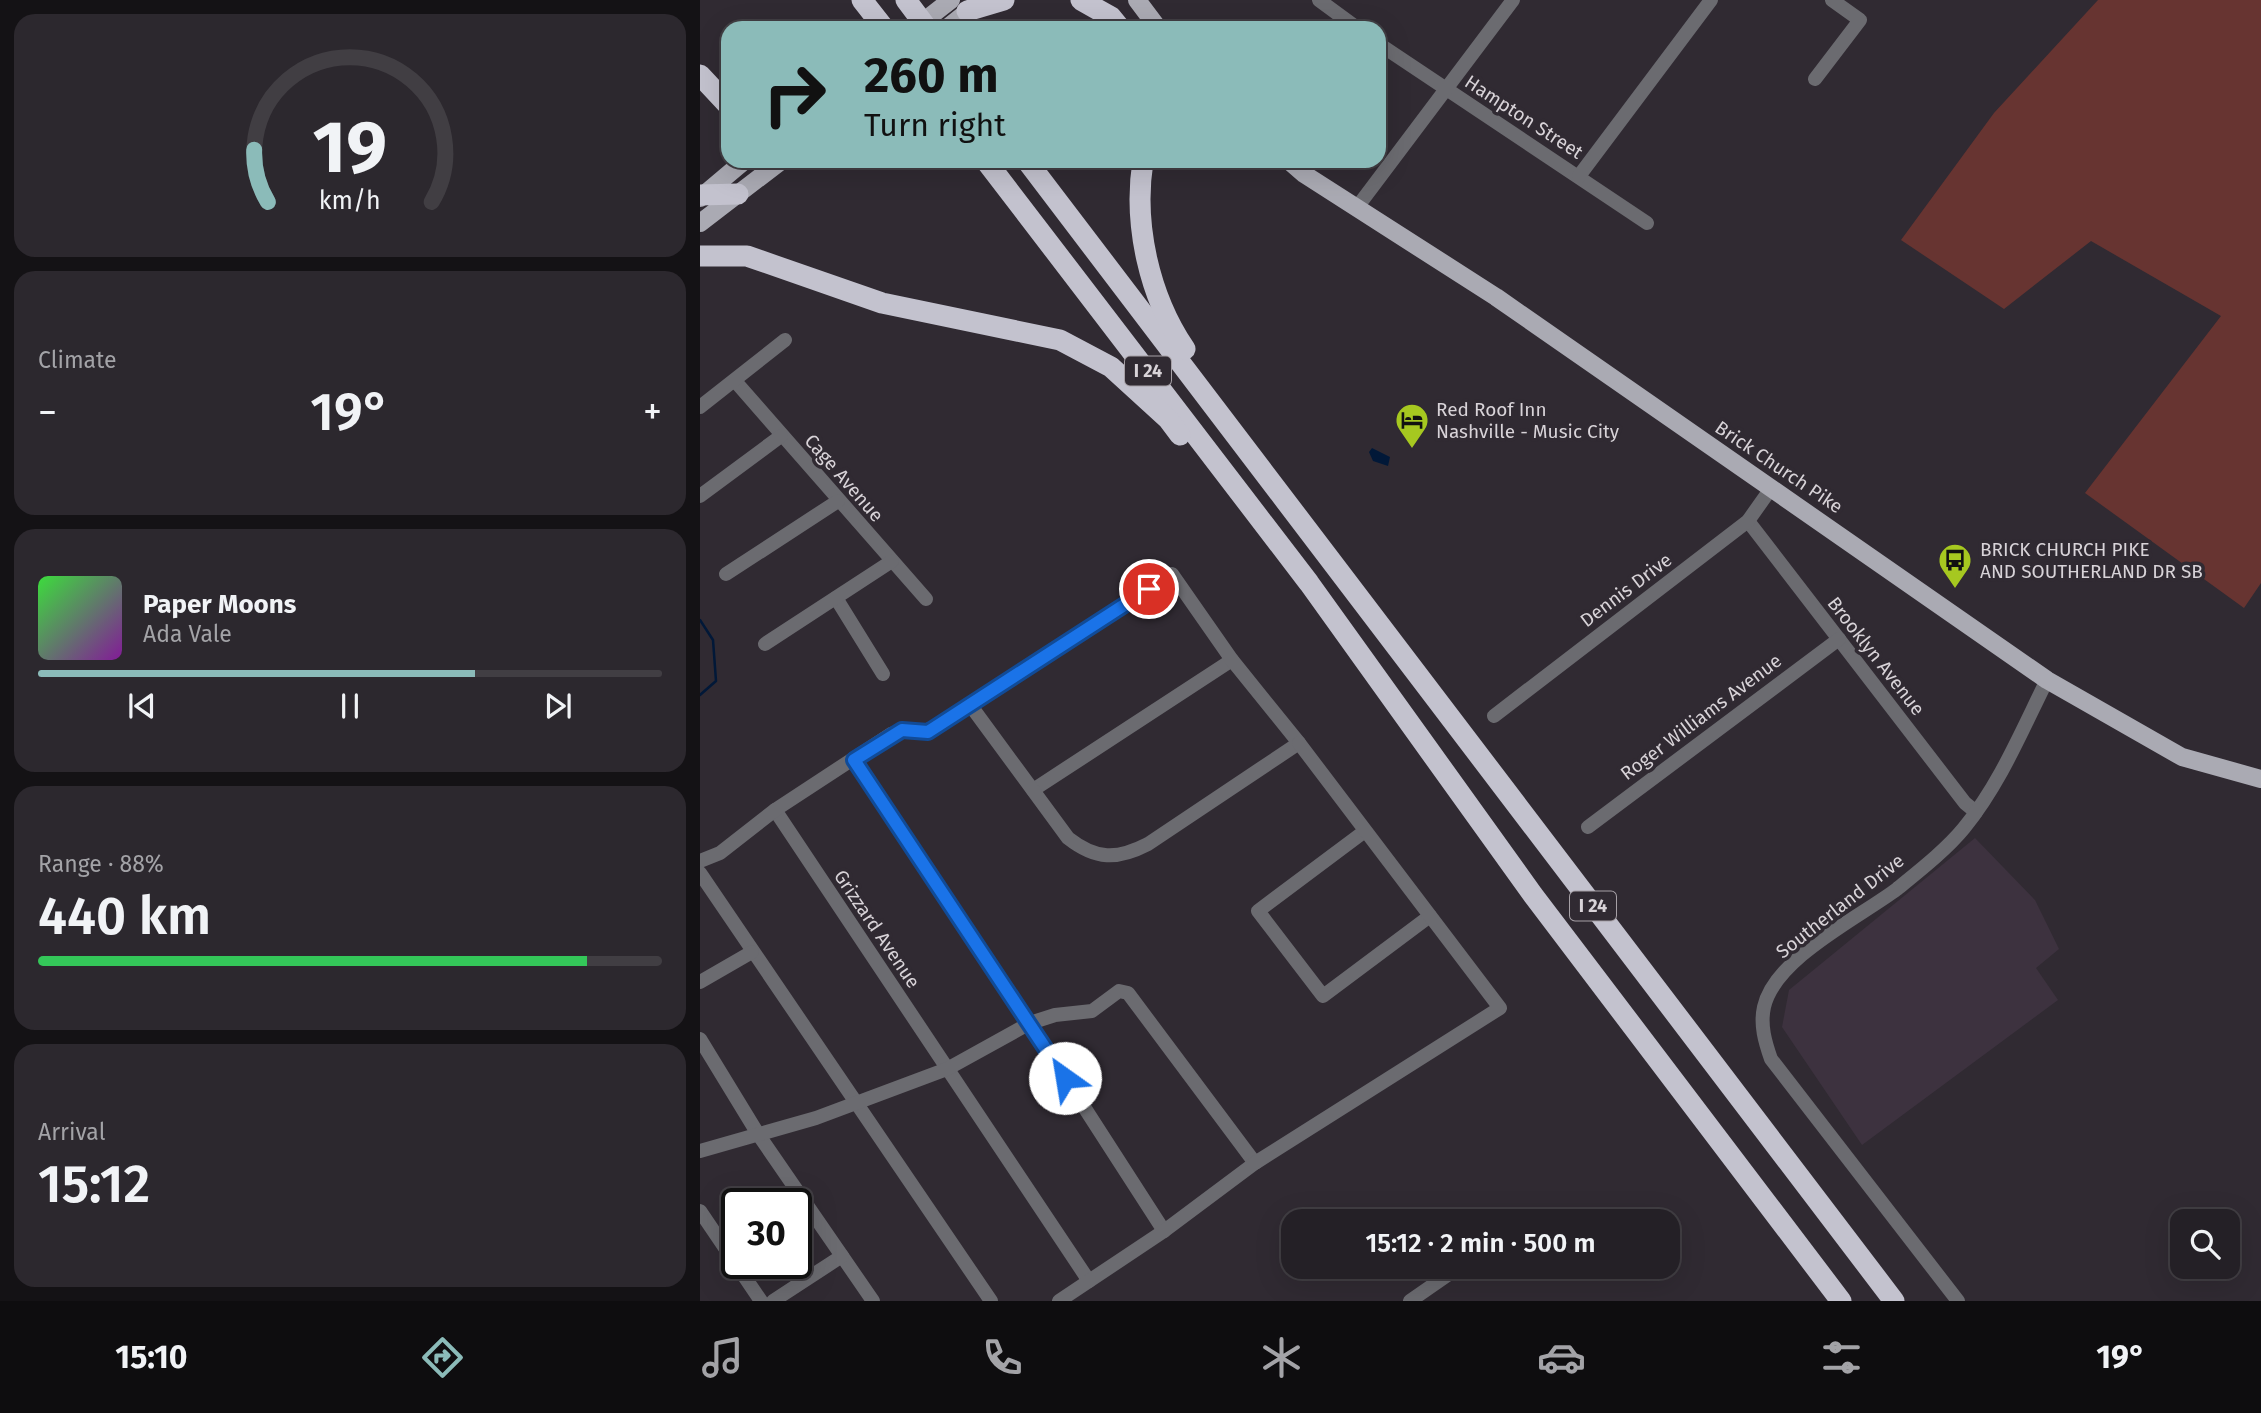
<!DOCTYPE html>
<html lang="en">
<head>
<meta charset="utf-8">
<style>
  :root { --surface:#242026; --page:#2c282e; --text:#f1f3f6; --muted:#a3a3a7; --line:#413e43; --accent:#8bbbb9 }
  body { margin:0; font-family:"Fira Sans",sans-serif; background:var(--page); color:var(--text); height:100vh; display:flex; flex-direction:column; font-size:26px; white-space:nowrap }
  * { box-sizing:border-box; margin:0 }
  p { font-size:23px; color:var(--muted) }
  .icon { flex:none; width:38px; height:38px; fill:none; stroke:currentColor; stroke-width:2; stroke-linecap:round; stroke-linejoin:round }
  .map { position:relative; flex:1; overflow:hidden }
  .panel { display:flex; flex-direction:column; gap:14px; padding:14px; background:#141215; width:700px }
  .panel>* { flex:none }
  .guide { position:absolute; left:21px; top:21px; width:665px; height:147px; border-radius:21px; box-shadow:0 7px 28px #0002,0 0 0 2px var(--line); background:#8bbbb9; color:#111; overflow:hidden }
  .controls { position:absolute; left:1470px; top:1209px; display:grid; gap:14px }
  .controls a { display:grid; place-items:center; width:70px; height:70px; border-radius:14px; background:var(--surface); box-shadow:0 7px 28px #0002,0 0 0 2px var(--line); font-size:35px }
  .speed { position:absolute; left:21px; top:1188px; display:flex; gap:14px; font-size:35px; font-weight:700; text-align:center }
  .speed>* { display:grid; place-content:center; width:91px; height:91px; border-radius:50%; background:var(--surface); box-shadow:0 7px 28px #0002,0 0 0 2px var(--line); line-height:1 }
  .speed .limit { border:4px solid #111; border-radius:10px; background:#fff; color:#111 }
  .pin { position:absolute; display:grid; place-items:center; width:60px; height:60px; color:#fff; margin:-30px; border:4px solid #fff; border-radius:50%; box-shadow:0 2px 7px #0007 }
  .me { position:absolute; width:77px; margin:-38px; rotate:328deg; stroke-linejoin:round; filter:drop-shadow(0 0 5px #0008) }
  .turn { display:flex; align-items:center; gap:24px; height:147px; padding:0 28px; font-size:32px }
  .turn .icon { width:91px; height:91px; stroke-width:2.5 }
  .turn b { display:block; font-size:49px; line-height:60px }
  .big { font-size:52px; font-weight:600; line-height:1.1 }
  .panel .card { flex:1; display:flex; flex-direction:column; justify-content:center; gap:10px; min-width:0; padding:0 24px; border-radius:21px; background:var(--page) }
  .panel .dial { align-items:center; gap:0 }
  .dial svg { height:182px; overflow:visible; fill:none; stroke:var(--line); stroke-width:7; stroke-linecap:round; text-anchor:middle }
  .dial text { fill:var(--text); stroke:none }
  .song { display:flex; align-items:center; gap:21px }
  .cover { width:84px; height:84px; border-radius:10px; background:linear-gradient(135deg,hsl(120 70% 55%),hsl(290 70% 35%)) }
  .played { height:7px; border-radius:4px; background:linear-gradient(90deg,var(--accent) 70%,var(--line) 70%) }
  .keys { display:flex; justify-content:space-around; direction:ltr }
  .heat { display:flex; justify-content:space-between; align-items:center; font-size:38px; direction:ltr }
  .charge { height:10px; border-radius:5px; background:linear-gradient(90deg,#34c759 88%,var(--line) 0) }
  .trip { position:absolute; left:581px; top:1209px; width:399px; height:70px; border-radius:21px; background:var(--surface); box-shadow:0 7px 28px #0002,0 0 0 2px var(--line); font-weight:600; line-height:70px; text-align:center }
  .menu { display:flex; height:112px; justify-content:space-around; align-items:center; background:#0e0d0f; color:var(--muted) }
  .menu .icon { width:49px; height:49px }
  .menu .selected { color:var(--accent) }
  .menu b { font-size:32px; color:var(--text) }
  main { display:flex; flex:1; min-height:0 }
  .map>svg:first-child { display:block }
  .built { fill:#3d323f }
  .green { fill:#673431 }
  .water { fill:#011838 }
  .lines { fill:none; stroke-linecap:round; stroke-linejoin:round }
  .stream { stroke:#011838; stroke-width:2.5 }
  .minor { stroke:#6b6b70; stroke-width:14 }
  .major { stroke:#aaaab3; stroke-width:18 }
  .highway { stroke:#c3c2ce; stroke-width:21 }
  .highway-bridge { stroke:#c3c2ce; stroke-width:21 }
  .route-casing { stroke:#114b97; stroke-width:18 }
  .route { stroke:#1a73e8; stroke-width:12 }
  .labels { text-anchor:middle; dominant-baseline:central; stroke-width:7; stroke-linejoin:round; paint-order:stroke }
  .shield { fill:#302a32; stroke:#a6a0a6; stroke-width:2 }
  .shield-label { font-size:18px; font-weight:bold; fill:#d8d3d8 }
  .street-label { font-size:19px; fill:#d8d3d8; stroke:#302a32 }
  .poi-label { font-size:19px; fill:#d8d3d8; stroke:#302a32; text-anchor:start }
</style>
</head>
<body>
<main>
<section class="panel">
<div class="card dial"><svg viewBox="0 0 100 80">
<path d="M14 69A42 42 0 1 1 86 69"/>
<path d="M14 69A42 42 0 0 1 8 46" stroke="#8bbbb9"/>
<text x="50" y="56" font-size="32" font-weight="700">19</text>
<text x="50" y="72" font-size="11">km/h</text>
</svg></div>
<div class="card"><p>Climate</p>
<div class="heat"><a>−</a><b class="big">19°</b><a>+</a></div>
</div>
<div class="card">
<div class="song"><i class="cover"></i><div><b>Paper Moons</b><p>Ada Vale</p></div></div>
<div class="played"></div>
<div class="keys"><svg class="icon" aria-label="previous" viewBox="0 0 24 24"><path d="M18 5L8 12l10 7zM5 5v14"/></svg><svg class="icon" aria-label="pause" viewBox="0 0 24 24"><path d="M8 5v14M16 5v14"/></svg><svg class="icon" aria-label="next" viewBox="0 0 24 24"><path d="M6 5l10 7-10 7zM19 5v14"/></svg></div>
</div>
<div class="card"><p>Range · 88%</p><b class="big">440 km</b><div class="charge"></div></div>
<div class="card"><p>Arrival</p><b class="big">15:12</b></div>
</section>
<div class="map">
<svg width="1561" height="1301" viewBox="0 0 1561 1301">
  <rect width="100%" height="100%" fill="#302a32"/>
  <!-- built -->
  <path class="built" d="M1275,838l60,62 24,49 -23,19 22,32 -196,145 -80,-118 7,-37z"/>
  <!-- green -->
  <path class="green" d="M1398,0h163v583l-17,25 -159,-115 136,-177 -130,-75 -87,68 -103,-69 93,-127z"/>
  <!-- water -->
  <path class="water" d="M672,448l18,9 -2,9 -15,-5 -4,-9z"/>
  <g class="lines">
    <!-- stream -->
    <path class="stream" d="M0,620l13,20 3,41 -16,14"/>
    <!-- minor -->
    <g class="minor">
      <path d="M619,0l38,28"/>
      <path d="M679,44l268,179"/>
      <path d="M1115,79l45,-59 -28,-20"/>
      <path d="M879,176l132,-176"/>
      <path d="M658,206l155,-206"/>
      <path d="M35,381l191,218"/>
      <path d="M0,407l85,-67"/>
      <path d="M0,496l81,-60"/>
      <path d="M1048,521l217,282 11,9"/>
      <path d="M26,574l112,-73"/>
      <path d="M136,598l47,76"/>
      <path d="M65,644l127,-83"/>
      <path d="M794,716l254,-195 24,-34"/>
      <path d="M154,760l183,274 127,197"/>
      <path d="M333,790l199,-130"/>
      <path d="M75,810l314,471"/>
      <path d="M888,827l251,-188"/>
      <path d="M665,831l-107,80 65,85 107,-80"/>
      <path d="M0,861l20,-8 55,-43 116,-76 11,-4 26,2 244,-158 60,86 67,83 -151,101c-31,16 -52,16 -80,-6l-97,-132"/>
      <path d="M0,873l291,428"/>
      <path d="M0,982l52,-30"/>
      <path d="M0,1039l58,95 115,167"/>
      <path d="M0,1151l116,-33 131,-49 83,-46 25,-8 37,-4 27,-20 9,2 127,170"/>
      <path d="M0,1211l61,90"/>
      <path d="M825,1222l3,-3"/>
      <path d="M73,1301l69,-45"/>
      <path d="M359,1301l105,-70 91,-68 245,-155 -201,-265"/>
      <path d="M710,1301l49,-34"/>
      <path d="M1258,1301l-187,-242c-6,-17 -11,-34 -7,-52 11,-49 96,-90 133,-118 22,-18 49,-39 67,-61 36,-44 58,-98 83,-148"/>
    </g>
    <!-- major -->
    <g class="major">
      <path d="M437,0l21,28"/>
      <path d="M215,28l36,-28"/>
      <path d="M247,28l30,-24"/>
      <path d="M589,161l15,13 192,123 551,383 135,77 79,22"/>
      <path d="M0,198l44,-37"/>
      <path d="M0,223l81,-62"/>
    </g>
    <!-- highway -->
    <g class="highway">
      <path d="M162,0l22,28"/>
      <path d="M381,0l30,17 9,11"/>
      <path d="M267,11l37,-11"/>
      <path d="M0,75l28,30"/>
      <path d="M286,161l323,422 224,312 308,406"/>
      <path d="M327,161l867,1140"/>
      <path d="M443,161c-10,63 6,135 42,188"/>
      <path d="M0,195l38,-1"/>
      <path d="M0,256h47l135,47 178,37 51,27 57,52 12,16"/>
    </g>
    <!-- highway-bridge -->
    <path class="highway-bridge" d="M206,0l21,28"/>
  </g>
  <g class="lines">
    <defs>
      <path id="route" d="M365,1078l-211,-318 48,-30 26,2 221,-143"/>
    </defs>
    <!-- route casing -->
    <use href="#route" class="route-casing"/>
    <!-- route -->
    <use href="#route" class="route"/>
  </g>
  <!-- icons -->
  <defs>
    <symbol id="hotel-pin" viewBox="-11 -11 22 30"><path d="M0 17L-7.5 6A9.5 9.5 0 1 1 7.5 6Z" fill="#a6c820" stroke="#302a32"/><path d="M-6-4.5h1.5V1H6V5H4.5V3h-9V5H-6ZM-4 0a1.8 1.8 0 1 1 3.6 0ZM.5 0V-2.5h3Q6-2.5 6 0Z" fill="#111"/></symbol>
    <symbol id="bus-pin" viewBox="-11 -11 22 30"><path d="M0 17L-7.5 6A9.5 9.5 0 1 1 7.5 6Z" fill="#a6c820" stroke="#302a32"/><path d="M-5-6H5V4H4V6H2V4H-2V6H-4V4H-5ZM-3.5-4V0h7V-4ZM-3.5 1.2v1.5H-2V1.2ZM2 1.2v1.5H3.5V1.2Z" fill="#111"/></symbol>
  </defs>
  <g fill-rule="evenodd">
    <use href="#hotel-pin" x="693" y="401" width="38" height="52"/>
    <use href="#bus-pin" x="1236" y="541" width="38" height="52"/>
  </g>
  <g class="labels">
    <!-- shield labels -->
    <g class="shield">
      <rect x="425" y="356.5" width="46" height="29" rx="5"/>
      <rect x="870" y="891.5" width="46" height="29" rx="5"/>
    </g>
    <g class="shield-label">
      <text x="448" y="371">I 24</text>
      <text x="893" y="906">I 24</text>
    </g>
    <!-- street labels -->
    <g class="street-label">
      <text transform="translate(824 117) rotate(33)">Hampton Street</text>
      <text transform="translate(1079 467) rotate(34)">Brick Church Pike</text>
      <text transform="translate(144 478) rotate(49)">Cage Avenue</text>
      <text transform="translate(926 590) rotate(-37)">Dennis Drive</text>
      <text transform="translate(1176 656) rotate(52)">Brooklyn Avenue</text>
      <text transform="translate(1001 717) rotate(-37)">Roger Williams Avenue</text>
      <text transform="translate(1140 906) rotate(-38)">Southerland Drive</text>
      <text transform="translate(177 929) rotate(56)">Grizzard Avenue</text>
    </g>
    <!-- poi labels -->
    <g class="poi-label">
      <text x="736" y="409">Red Roof Inn<tspan x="736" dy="22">Nashville - Music City</tspan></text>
      <text x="1280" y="549">BRICK CHURCH PIKE<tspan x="1280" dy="22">AND SOUTHERLAND DR SB</tspan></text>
    </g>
  </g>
</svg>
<div class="controls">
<a><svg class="icon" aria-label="search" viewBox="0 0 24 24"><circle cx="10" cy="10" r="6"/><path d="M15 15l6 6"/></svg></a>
</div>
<div class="speed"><div class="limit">30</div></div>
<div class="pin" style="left:449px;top:589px;background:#d93025"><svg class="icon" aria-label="arrive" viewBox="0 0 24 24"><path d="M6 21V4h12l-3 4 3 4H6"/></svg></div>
<svg class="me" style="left:365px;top:1078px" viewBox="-20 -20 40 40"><circle r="19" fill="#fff"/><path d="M0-13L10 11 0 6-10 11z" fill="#1a73e8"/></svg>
<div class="trip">15:12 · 2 min · 500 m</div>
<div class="guide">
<div class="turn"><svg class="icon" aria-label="right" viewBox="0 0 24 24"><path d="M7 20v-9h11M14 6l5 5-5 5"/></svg><div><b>260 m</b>Turn right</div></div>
</div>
</div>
</main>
<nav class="menu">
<b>15:10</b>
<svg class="icon selected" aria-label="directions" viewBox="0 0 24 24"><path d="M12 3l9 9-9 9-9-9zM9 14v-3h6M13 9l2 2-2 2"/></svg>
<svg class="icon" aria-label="music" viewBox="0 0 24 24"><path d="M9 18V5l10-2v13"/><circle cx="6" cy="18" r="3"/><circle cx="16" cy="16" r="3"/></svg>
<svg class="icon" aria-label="phone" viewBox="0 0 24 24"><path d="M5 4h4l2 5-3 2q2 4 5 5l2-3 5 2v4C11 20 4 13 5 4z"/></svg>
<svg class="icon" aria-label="climate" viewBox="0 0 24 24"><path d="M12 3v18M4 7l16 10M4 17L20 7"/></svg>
<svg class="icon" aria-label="car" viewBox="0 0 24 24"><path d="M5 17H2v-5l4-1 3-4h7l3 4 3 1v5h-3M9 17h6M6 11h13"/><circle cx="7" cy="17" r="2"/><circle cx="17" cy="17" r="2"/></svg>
<svg class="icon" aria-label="filters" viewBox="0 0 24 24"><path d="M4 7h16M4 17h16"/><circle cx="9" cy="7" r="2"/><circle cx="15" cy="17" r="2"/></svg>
<b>19°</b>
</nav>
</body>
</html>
